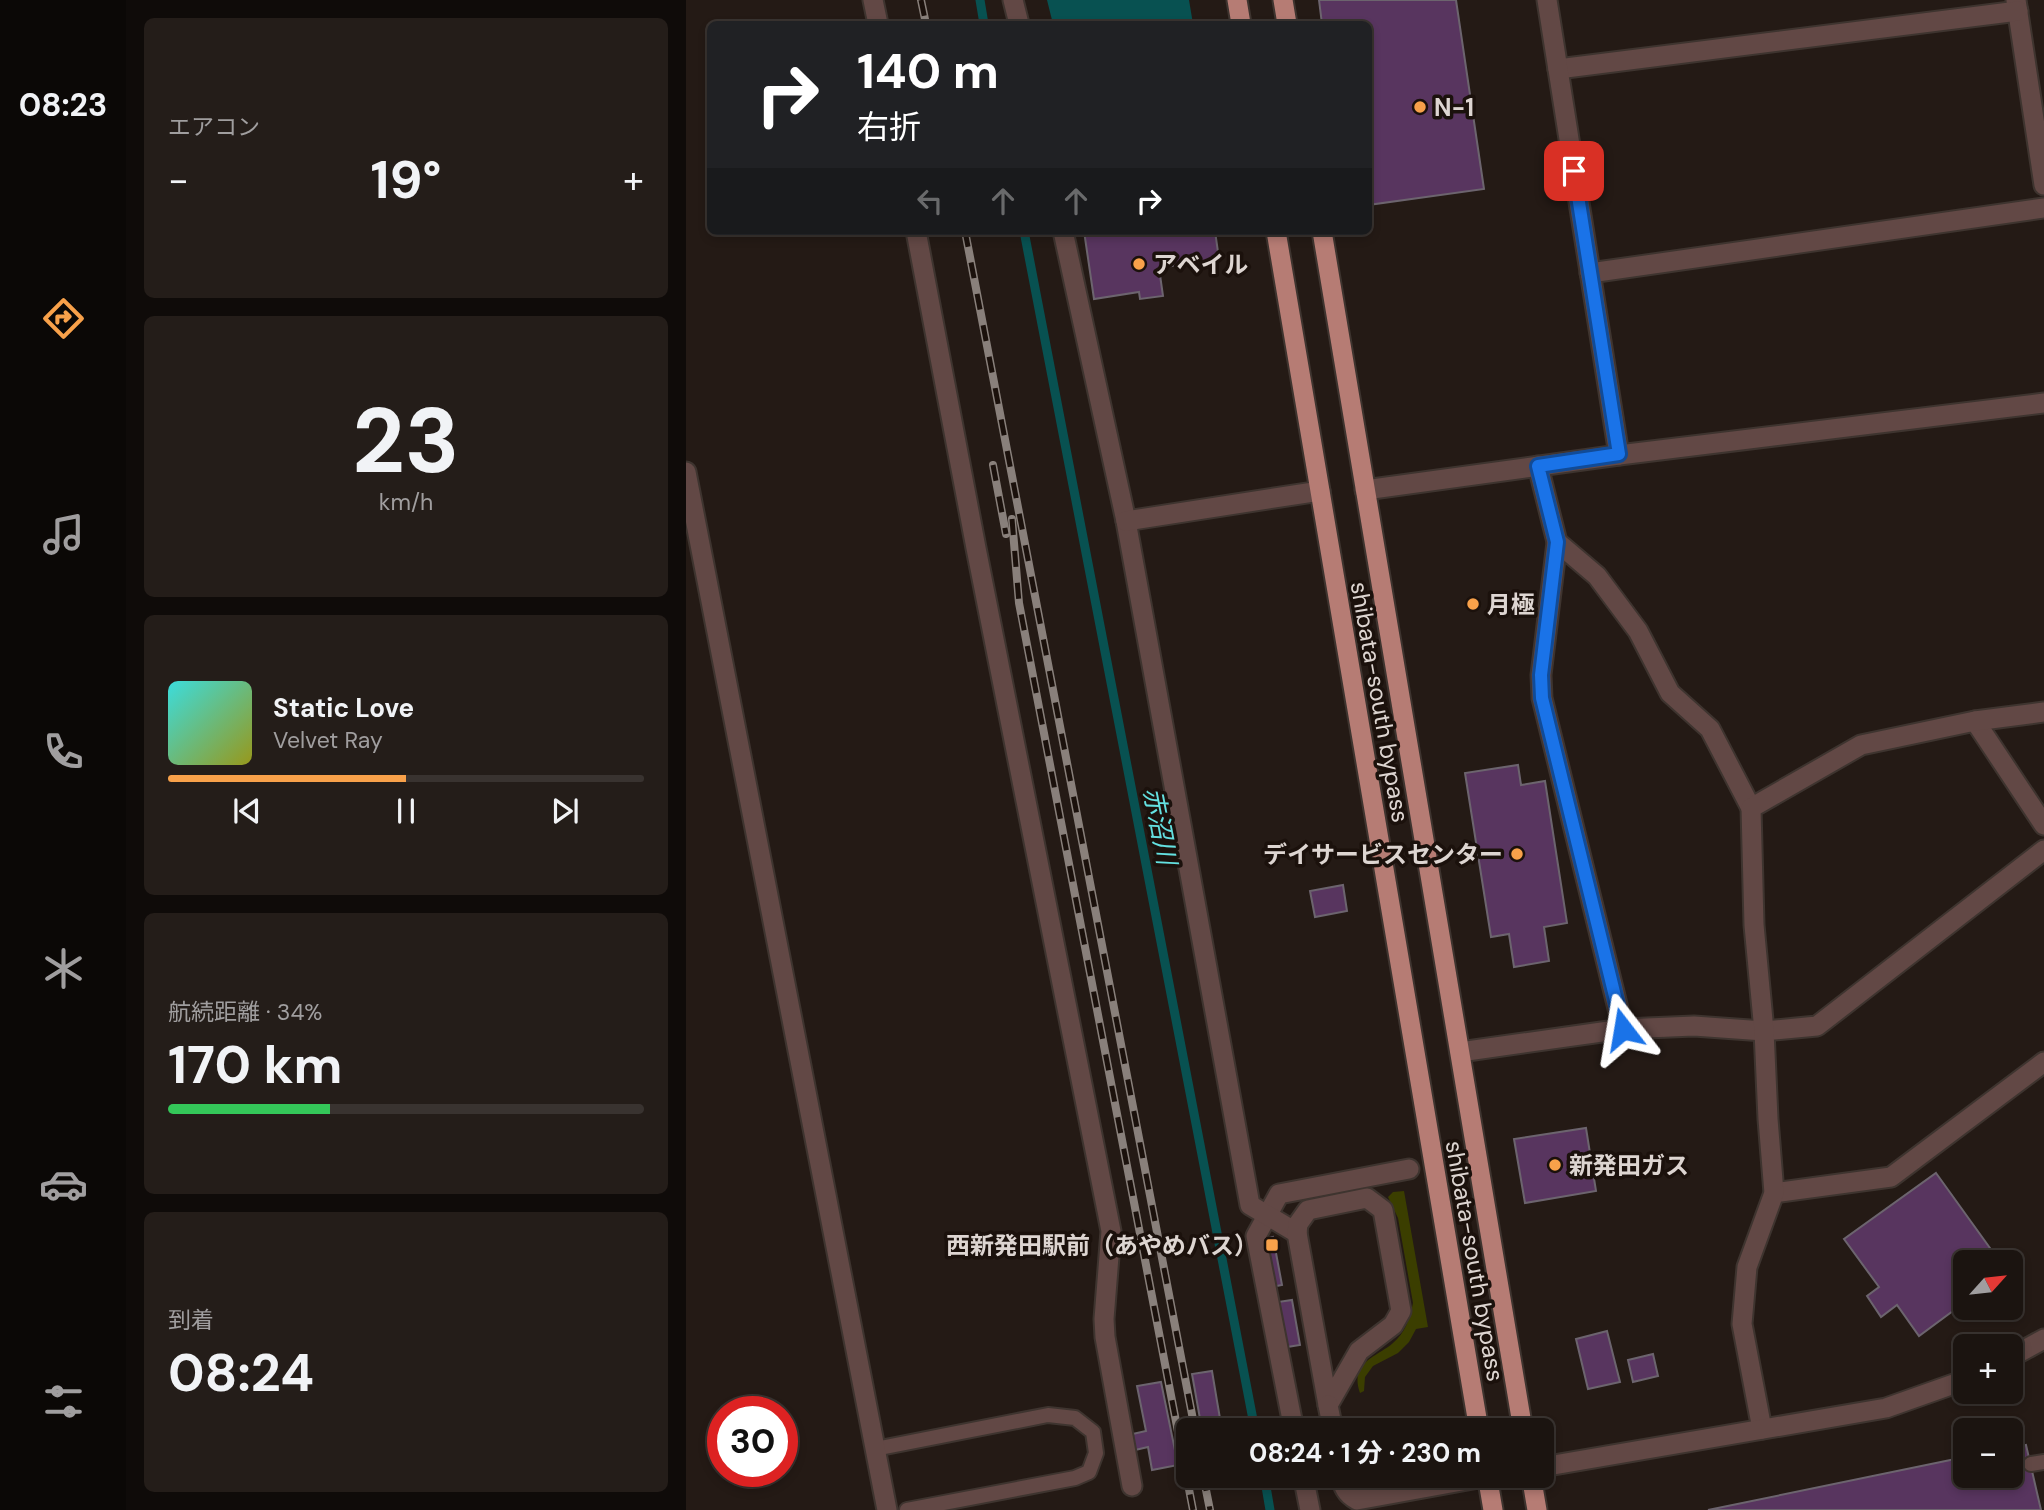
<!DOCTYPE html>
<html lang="ja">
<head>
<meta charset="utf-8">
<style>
  :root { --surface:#1b1410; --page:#241d19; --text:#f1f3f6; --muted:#a09e9f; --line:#393330; --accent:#f8a14a }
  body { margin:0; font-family:"DM Sans","Noto Sans JP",sans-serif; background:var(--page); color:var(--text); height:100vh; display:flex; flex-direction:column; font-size:26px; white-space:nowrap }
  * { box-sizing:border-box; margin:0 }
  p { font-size:23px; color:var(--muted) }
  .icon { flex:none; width:38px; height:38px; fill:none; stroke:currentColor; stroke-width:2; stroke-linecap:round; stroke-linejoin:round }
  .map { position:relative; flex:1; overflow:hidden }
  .drawer { display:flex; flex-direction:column; gap:18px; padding:18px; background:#0f0b09; width:560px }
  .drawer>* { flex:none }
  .top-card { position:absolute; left:21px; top:21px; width:665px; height:214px; border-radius:10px; box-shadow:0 4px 10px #0003,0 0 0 2px var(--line); background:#202124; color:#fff; overflow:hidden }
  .needle { width:46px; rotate:63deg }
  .controls { position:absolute; left:1267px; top:1250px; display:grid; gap:14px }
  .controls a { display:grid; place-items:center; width:70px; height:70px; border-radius:10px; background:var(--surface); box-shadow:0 4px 10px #0003,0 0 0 2px var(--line); font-size:35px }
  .speed { position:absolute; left:21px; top:1396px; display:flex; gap:14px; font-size:35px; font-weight:700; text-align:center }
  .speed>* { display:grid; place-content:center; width:91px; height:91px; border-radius:50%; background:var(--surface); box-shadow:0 4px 10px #0003,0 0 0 2px var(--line); line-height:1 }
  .speed .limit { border:10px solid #d22; background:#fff; color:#111 }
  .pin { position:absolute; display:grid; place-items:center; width:60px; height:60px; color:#fff; margin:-30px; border-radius:14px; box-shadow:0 4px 10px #0006 }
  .me { position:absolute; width:77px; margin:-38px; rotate:346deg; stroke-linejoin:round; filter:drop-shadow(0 0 5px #0008) }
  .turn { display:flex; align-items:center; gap:24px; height:147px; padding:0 35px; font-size:32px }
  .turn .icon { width:91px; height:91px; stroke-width:2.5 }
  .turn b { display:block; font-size:49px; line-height:60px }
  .lanes { display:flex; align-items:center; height:66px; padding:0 35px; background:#0003; justify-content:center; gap:35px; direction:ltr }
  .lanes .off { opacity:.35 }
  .big { font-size:52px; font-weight:700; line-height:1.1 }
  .drawer .widget { flex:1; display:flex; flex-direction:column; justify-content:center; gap:10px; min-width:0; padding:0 24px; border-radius:10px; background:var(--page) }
  .drawer .dial { align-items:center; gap:0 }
  .dial b { font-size:91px; line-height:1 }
  .song { display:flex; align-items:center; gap:21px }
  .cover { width:84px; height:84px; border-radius:10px; background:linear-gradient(135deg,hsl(180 70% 55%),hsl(60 70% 35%)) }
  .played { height:7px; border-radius:4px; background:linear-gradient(90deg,var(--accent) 50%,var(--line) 50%) }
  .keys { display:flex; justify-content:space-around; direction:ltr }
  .heat { display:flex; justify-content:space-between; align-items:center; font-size:38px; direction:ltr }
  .charge { height:10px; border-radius:5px; background:linear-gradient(90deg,#34c759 34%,var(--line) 0) }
  .trip { position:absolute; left:490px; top:1418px; width:378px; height:70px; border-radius:10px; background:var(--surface); box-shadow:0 4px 10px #0003,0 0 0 2px var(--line); font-weight:700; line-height:70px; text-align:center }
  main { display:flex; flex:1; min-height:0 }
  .dock { display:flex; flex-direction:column; width:126px; justify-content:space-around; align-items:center; background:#0b0806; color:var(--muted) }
  .dock .icon { width:49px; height:49px }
  .dock .current { color:var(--accent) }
  .dock b { font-size:32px; color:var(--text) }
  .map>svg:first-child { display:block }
  .green { fill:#3b3e00 }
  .water { fill:#085151 }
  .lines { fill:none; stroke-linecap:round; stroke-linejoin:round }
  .stream { stroke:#085151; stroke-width:9 }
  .building { fill:#58355f; stroke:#6c646e; stroke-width:2 }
  .service-casing { stroke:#3e342f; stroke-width:18 }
  .pedestrian-casing { stroke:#3e342f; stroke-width:23 }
  .minor-casing { stroke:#3e342f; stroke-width:23 }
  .tertiary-casing { stroke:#3e342f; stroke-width:23 }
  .trunk-casing { stroke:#3e342f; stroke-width:23 }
  .service { stroke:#624845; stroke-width:14 }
  .pedestrian { stroke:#624845; stroke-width:19 }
  .minor { stroke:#624845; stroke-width:19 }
  .tertiary { stroke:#624845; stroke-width:19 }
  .trunk { stroke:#b67c74; stroke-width:19 }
  .rail-casing { stroke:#89807b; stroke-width:8 }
  .rail { stroke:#1b110c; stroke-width:5; stroke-dasharray:16; stroke-linecap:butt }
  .route-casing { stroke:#114b97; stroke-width:18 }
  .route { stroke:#1a73e8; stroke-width:12 }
  .poi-dot { fill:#f8a14a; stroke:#1b110c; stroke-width:2.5 }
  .labels { text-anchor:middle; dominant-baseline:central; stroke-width:7; stroke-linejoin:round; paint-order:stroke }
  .poi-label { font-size:24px; font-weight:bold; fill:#ddd5d1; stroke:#1b110c; text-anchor:start }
  .street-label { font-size:24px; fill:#ddd5d1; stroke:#1b110c }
  .water-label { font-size:26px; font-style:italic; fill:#64e1e1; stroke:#1b110c }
</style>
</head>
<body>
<main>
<nav class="dock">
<b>08:23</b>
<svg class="icon current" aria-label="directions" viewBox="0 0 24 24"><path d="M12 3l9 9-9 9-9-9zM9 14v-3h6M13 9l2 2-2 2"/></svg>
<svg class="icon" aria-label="music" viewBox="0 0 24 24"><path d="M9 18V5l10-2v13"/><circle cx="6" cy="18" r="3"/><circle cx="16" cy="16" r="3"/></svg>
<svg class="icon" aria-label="phone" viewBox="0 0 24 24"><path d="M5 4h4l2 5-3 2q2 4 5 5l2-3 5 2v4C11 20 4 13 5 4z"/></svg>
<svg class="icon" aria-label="climate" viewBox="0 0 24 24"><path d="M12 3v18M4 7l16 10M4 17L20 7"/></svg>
<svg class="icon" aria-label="car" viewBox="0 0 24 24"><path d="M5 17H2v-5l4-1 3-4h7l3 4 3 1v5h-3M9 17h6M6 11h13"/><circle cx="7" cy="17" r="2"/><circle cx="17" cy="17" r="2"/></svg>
<svg class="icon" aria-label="filters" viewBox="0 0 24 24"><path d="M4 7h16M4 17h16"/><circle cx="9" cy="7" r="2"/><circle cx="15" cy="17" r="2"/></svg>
</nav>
<section class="drawer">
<div class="widget"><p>エアコン</p>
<div class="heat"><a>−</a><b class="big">19°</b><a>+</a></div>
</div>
<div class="widget dial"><b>23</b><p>km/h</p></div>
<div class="widget">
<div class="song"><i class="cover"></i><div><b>Static Love</b><p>Velvet Ray</p></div></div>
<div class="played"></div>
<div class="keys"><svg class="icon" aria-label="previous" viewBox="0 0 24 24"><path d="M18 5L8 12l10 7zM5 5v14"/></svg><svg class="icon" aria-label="pause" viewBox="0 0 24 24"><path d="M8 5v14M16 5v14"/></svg><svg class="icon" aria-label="next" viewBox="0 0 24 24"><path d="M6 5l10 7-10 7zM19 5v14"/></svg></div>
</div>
<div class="widget"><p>航続距離 · 34%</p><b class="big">170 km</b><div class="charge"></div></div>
<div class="widget"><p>到着</p><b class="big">08:24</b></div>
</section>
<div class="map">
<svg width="1358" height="1510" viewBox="0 0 1358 1510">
  <rect width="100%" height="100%" fill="#241a15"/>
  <!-- green -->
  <path class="green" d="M718,1191l24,136 -12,2 -7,13 -11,11 -25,13 -8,11 -1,14 -4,2c-11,-31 17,-36 33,-50 12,-10 17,-25 20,-40l-15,-85 -10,-21 5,-5z"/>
  <!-- water -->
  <path class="water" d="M361,0h142l4,24h-140z"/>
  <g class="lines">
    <!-- stream -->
    <g class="stream">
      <path d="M294,0l4,24"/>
      <path d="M338,231l231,1199"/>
      <path d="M578,1475l6,35"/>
    </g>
  </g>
  <!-- building -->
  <g class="building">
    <path d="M633,0h137l28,189 -116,16v-181h-46z"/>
    <path d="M398,231h131l4,28 -60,9 4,28 -23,3 -1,-7 -45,7z"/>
    <path d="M832,765l3,20 24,-4 22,142 -23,4 5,34 -35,6 -5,-33 -18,3 -26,-164z"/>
    <path d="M657,885l4,26 -32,6 -5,-26z"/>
    <path d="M900,1128l10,63 -71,12 -11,-64z"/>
    <path d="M1250,1173l64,89h-35v40l-46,34 -22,-31 -16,12 -14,-21 12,-9 -35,-48z"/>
    <path d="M587,1237l9,48 -11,2 -9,-48z"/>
    <path d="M606,1300l8,45 -13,2 -9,-45z"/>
    <path d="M921,1331l13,51 -32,7 -12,-50z"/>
    <path d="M967,1354l5,22 -25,6 -5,-22z"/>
    <path d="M526,1371l5,30 5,29h-20l-10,-56z"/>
    <path d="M475,1382l17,83 -26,5 -4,-23 -17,4 -3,-16 18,-4 -9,-45z"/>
    <path d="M1340,1445l15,65h-333l257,-53v18h46v-27z"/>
  </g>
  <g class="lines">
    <defs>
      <g id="service">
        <path d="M189,1449l173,-34 27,3 18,14 3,21 -7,19 -14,6 -168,32"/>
        <path d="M1345,1464l13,-2"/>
      </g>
      <g id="pedestrian">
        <path d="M608,1430l-38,-194 23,-42 130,-25"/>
        <path d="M617,1475l7,35"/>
      </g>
      <g id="minor">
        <path d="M187,0l5,24"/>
        <path d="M327,0l6,24"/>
        <path d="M1330,0l28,185"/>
        <path d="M872,69l460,-58"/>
        <path d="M230,231l60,317 135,683 -7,88 1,18 27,149"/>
        <path d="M377,231l63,290 124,684 47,28"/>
        <path d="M904,273l454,-65"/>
        <path d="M852,466l19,76 -16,133 1,23 81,331"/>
        <path d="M440,521l194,-30"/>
        <path d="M871,542l40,34 41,55 32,62 40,36 41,79"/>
        <path d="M1289,721l69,104"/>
        <path d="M774,1052l163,-23 71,-3 70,5 53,-5 227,-176"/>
        <path d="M1088,1193l117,-16 153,-115"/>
        <path d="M681,1198l16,12 18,101 -8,14 -34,26 -31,54 -31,-172 1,-9 10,-14z"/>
        <path d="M1076,1429l-20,-105 5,-57 27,-74 -6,-74 -4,-88 -10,-106 -3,-117 110,-63 114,-24 69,-9"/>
      </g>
      <g id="tertiary">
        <path d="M861,0l72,455"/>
        <path d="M0,472l201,1038"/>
        <path d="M679,490l254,-35 425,-52"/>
        <path d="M1325,1357l33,-18"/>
        <path d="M642,1405l5,25"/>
        <path d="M856,1467l344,-59 79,-28"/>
        <path d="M655,1475c2,12 5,19 16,25l138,-25"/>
      </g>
      <g id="trunk">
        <path d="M551,0l4,24"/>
        <path d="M597,0l4,24"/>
        <path d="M590,231l203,1199"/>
        <path d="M636,231l201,1199"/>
        <path d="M801,1475l6,35"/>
        <path d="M845,1475l6,35"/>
      </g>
    </defs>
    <!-- service casing -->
    <use href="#service" class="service-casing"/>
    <!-- pedestrian casing -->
    <use href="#pedestrian" class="pedestrian-casing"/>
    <!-- minor casing -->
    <use href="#minor" class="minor-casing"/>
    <!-- tertiary casing -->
    <use href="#tertiary" class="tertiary-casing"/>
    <!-- trunk casing -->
    <use href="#trunk" class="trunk-casing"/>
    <!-- service -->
    <use href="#service" class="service"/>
    <!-- pedestrian -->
    <use href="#pedestrian" class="pedestrian"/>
    <!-- minor -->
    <use href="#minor" class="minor"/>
    <!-- tertiary -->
    <use href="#tertiary" class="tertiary"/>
    <!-- trunk -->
    <use href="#trunk" class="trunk"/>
    <defs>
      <g id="rail">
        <path d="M235,0l5,24"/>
        <path d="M279,231l230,1199"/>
        <path d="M307,465l13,69"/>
        <path d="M326,519l7,84 174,907"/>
        <path d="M517,1475l7,35"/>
      </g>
    </defs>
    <!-- rail casing -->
    <use href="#rail" class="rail-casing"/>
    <!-- rail -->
    <use href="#rail" class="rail"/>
  </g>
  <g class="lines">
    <defs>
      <path id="route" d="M888,171l45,283 -81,12 19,76 -16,133 1,23 81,331"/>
    </defs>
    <!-- route casing -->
    <use href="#route" class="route-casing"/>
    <!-- route -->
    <use href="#route" class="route"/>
  </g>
  <!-- markers -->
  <g class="poi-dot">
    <circle cx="734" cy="107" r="7"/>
    <circle cx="453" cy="264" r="7"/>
    <circle cx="787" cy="604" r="7"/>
    <circle cx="831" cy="854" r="7"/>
    <circle cx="869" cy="1165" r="7"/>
    <rect x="579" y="1238" width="14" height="14" rx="3.5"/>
  </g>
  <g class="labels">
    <!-- poi labels -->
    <g class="poi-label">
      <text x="748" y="107">N-1</text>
      <text x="467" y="264">アベイル</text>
      <text x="801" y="604">月極</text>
      <text x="817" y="854" text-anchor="end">デイサービスセンター</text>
      <text x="883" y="1165">新発田ガス</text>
      <text x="572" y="1245" text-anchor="end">西新発田駅前（あやめバス）</text>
    </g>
    <!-- street labels -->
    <g class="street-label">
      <text transform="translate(694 702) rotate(80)">shibata-south bypass</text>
      <text transform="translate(789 1261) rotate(80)">shibata-south bypass</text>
    </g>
    <!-- water labels -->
    <g class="water-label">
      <text transform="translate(474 826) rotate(79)">赤沼川</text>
    </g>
  </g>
</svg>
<div class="controls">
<a><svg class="needle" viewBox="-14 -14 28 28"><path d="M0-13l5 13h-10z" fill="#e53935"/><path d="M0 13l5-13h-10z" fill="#a09e9f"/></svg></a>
<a>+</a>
<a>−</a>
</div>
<div class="speed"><div class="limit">30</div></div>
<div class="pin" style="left:888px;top:171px;background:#d93025"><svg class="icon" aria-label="arrive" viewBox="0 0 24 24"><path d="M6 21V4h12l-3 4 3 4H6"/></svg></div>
<svg class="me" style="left:937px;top:1029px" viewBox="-20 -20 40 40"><path d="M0-17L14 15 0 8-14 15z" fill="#1a73e8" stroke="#fff" stroke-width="4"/></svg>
<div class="trip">08:24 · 1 分 · 230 m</div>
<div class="top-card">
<div class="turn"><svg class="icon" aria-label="right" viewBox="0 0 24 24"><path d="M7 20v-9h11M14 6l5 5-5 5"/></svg><div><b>140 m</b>右折</div></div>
<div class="lanes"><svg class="icon off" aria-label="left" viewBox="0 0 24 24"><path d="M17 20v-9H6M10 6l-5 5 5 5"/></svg><svg class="icon off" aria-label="ahead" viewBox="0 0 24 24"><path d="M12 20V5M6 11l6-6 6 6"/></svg><svg class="icon off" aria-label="ahead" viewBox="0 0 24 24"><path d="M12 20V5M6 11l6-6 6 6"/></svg><svg class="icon" aria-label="right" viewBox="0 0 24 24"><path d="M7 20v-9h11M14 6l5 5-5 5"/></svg></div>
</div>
</div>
</main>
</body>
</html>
